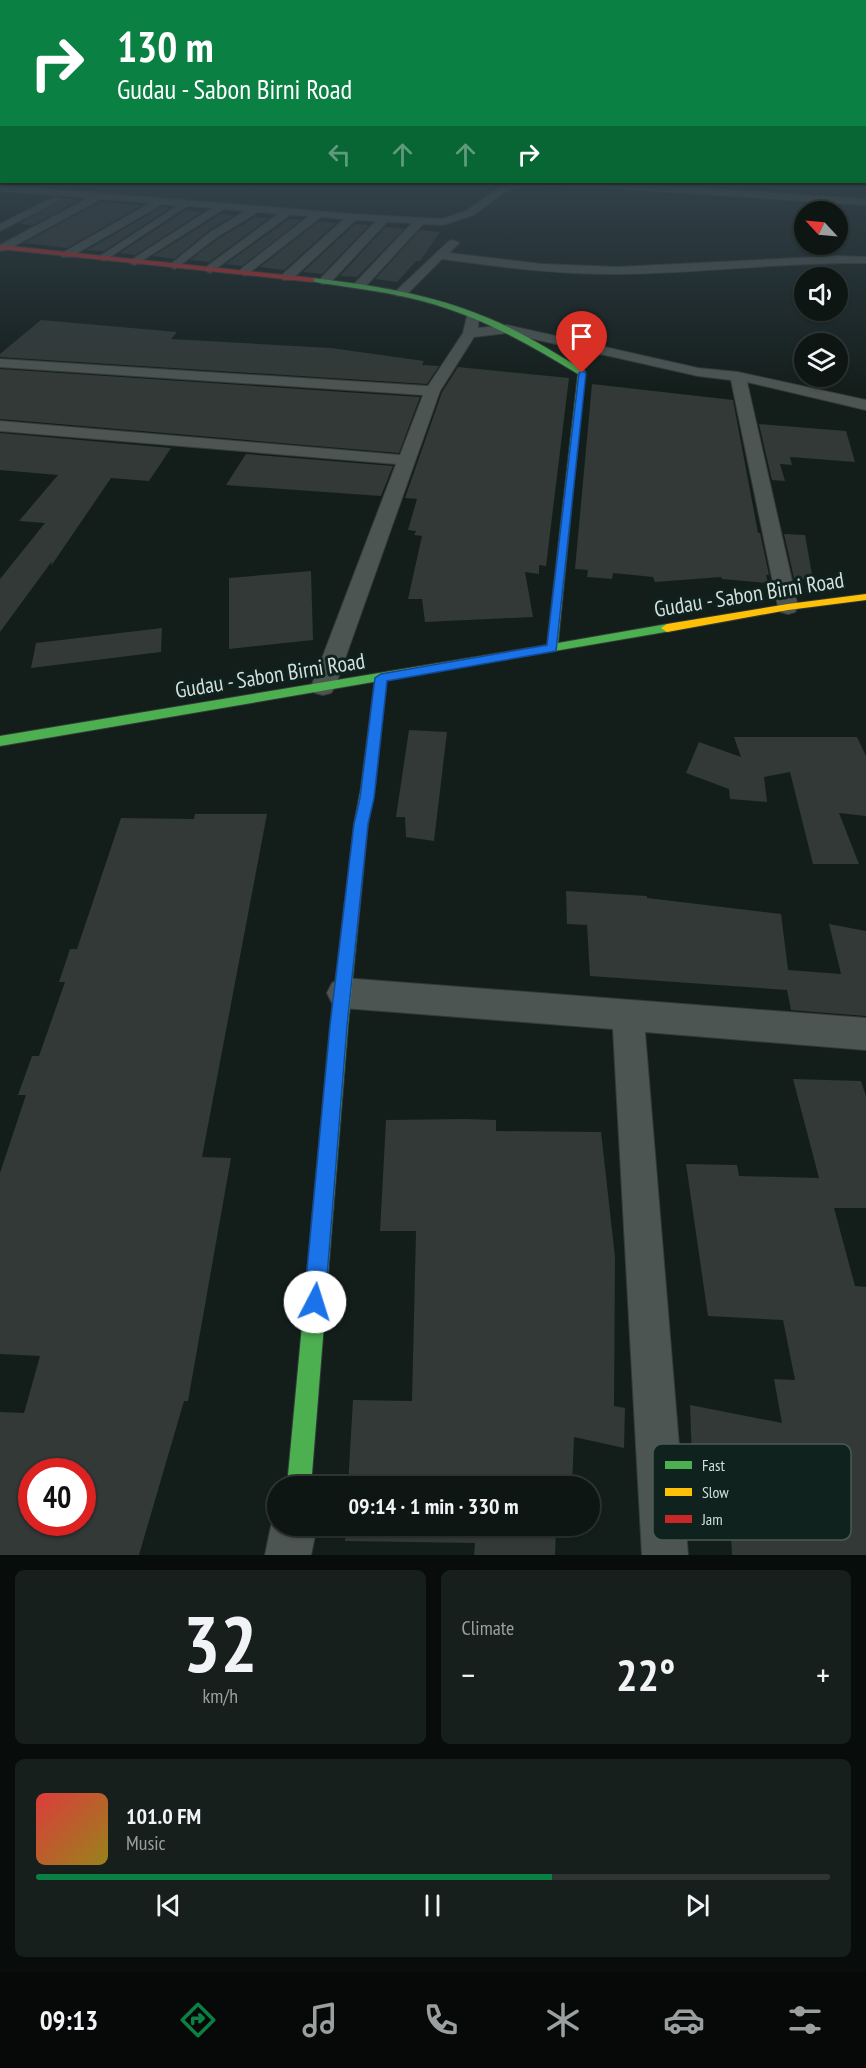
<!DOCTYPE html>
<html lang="en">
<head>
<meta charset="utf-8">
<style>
  :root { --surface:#0e1614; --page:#171f1d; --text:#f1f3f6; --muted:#9b9fa0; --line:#2e3534; --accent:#0b8043 }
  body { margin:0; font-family:"PT Sans Narrow",sans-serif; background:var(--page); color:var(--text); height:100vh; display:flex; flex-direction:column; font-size:22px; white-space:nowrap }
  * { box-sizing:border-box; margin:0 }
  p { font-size:20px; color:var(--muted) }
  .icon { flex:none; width:33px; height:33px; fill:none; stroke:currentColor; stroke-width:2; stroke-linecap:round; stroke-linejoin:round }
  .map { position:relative; height:1555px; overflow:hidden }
  .side { display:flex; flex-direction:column; gap:15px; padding:15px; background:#080c0b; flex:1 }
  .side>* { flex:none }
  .banner { position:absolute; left:0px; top:0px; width:867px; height:183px; box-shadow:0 2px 4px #0004,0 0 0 2px var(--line); background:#0b8043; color:#fff; overflow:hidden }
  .needle { width:39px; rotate:296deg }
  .controls { position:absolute; left:794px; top:201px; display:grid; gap:12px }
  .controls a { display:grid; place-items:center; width:54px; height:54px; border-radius:50%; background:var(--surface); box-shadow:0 2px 4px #0004,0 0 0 2px var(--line); font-size:30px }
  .speed { position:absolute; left:18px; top:1458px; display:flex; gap:12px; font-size:30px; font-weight:700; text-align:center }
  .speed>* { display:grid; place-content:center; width:78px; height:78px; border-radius:50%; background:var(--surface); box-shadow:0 2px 4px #0004,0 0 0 2px var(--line); line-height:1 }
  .speed .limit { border:9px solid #d22; background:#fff; color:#111 }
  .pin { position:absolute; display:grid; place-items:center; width:51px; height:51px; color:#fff; margin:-62px -26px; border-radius:50% 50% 50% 0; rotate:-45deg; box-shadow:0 0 6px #0007 }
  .pin .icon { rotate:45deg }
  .me { position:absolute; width:66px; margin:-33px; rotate:5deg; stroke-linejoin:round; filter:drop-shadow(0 0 4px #0008) }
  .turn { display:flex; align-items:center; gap:21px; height:126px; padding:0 18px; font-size:27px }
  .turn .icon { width:78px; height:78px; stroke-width:2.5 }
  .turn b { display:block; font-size:42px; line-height:51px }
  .lanes { display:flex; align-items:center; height:57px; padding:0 18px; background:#0003; justify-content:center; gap:30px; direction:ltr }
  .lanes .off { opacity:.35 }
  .big { font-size:45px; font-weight:600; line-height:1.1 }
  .side .widget { flex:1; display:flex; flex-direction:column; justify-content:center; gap:9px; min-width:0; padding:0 21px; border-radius:9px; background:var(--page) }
  .side .dial { align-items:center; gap:0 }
  .dial b { font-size:78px; line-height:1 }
  .song { display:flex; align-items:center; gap:18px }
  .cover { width:72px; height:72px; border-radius:9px; background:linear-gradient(135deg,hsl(0 70% 55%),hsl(50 70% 35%)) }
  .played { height:6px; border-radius:3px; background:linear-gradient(90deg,var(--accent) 65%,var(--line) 65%) }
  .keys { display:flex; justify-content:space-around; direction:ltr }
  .heat { display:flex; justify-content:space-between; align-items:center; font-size:33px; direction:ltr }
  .side .tiles { flex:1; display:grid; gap:15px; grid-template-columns:1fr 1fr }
  .widget:last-child { grid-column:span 2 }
  .trip { position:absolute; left:267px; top:1476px; width:333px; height:60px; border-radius:30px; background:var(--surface); box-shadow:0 2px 4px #0004,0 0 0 2px var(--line); font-weight:600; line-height:60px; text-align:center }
  .dock { display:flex; height:96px; justify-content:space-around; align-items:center; background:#060908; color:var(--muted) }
  .dock .icon { width:42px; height:42px }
  .dock .selected { color:var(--accent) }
  .dock b { font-size:27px; color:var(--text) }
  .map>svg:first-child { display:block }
  .building { fill:#323936; fill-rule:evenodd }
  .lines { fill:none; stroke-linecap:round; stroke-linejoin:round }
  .street-casing { stroke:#333a38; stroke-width:2 }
  .fast-casing { stroke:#333a38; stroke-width:2 }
  .slow-casing { stroke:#333a38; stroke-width:2 }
  .jam-casing { stroke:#333a38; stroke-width:2 }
  .street { fill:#4c5552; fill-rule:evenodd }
  .fast { fill:#4caf50; fill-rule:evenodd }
  .slow { fill:#ffc107; fill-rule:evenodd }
  .jam { fill:#c62828; fill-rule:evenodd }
  .route { fill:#1a73e8; stroke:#114b97; stroke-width:1.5 }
  .labels { text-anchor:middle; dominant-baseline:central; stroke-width:6; stroke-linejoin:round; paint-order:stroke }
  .street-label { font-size:22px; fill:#d4dfdc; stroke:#0f221d }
  .key { fill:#0f221d; stroke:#4a5b56; stroke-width:1.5 }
  .key-label { font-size:16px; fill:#d4dfdc }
</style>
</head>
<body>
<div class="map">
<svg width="866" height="1555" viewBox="0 0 866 1555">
  <rect width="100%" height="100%" fill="#131e1b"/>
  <!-- building -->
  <g class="building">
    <path d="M64,198l16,2 -47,25 -14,-1z"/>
    <path d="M100,202l42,3 -75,43 -43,-5z"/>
    <path d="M162,207l8,1 -66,43 -17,-1z"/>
    <path d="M186,210l16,2 -67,43 -15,-2z"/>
    <path d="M221,214l13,1 -26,16 -34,28 -21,-3z"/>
    <path d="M255,217l14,1 -60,44 -19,-2 28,-21z"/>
    <path d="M289,219l12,1 -59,46 -16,-2z"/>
    <path d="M319,221l17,2 -52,47 -24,-3z"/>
    <path d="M355,224l14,1 -47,49 -19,-2z"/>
    <path d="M385,227l19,2 -47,48 -17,-1z"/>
    <path d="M420,230l20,2 -20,29h-4l-19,21 -22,-3z"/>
    <path d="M41,320l136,12 -6,7 160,9 93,13 -2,4 17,1 -12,18 -427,-27v-3z"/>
    <path d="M458,367l111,11 -23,188 -7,-1v9l-14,-2 8,45 -108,5 -3,-23h-14l14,-63 -8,-1 2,-4 -8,-1 9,-31 -12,-1 37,-106z"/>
    <path d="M0,369l420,28 -21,56 -399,-34z"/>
    <path d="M592,384l141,16 25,133h2l9,42h-3l2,8 -46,-4 -1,-2 -66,5 -2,-5 -40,-4 -1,6 -25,-2 1,-7 -13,-1z"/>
    <path d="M759,424l87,7 9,31 -65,-5 2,8 -12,-1 5,17 -13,-1z"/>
    <path d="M0,433l171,15 -22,33 -38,-3 -60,88 1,-5 -52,71v-53l45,-56 -26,-2 39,-46 -58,-5z"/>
    <path d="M246,454l147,12 -12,30 -155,-11z"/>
    <path d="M784,534l21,1 8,45 -19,-2z"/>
    <path d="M311,571l2,69 -84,9v-71z"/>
    <path d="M162,628l-1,24 -130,16 5,-25z"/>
    <path d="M409,730l38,2 -13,109 -28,-4 -1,-20h-9z"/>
    <path d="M734,737h123l9,19v60l-27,-3 20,51h-46l-23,-92 -26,5 3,25 -37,-3 -1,-10 -43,-16 13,-31 42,15z"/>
    <path d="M195,814h72l-65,343 29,1 -43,243h-4l-45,154h-139v-143l24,1 16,-57 -40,-2v-181l26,-78h-8l14,-39h7l26,-74h-6l11,-33h7l44,-131 73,1zM32,1472h50v50h-50z"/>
    <path d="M566,891l81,5v2l134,16 7,56 53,4 -12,-50 37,7v85l-75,-6 -4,-20 -197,-14 -3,-51 -20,-1z"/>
    <path d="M793,1079l68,2 5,15v112h-32l21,78 11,1v268h-134l-3,-59 -36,-8 -3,-83 92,18 -8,-44 21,1 -12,-60 -75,-4 -22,-152 51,1 2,11 80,2z"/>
    <path d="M465,1119l31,1v11l105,1 14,125 -1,149 11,2 -1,40 -50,-11 -2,49h-224l5,-86 59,1 4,-170h-36l6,-111z"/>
    <path d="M346,1526h210l-1,29h-81l1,-12 -130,-2z"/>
  </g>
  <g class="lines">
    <defs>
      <g id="street">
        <path d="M521,182h85l260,17v6l-260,-17 -80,-2 -21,6 -31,23 -31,10 -20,-1 -59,64 -4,1 -6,-4 2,-3 56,-59 -25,-1 -58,62h-8v-6l55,-57 -20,-1 -65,60h-8v-6l61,-55 -23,-2 -76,59 -6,-4 2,-3 68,-53 -19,-1 -80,58 -4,-2v-4l72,-53 -20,-2 -41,25 -42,32 -6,-3 2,-2 38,-31 36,-22 -21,-2 -89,56 -4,-1v-4l81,-52 -25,-2 -83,55 -6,-3 2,-2 77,-50 -14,-2 -93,53h-8v-4l88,-50 -49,-4 -94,51 -7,1v-6l88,-47 -88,-7v-6l353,29 89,5 24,-8 33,-23z"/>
        <path d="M54,197l8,2 -62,32v-7z"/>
        <path d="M453,240l6,3 -10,10 93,11 75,3 221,-11 28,1v6c-82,-1 -164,10 -246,11 -60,1 -119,-7 -178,-15l-37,37h-8l-2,-3 2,-3 52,-49z"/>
        <path d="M473,312l6,4 -1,12 29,-3 191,43 40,4 128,28v10l-119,-28 51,225 -3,5 -7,2 -7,-2 -3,-5 -47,-227 -33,-4 -191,-43 -33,4 -34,54 -105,296 -4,6 -8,2 -8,-2 -4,-6 85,-223 -396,-33v-10l400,34 23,-60 -423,-28v-8l428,27 35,-53 4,-17z"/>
        <path d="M343,978l523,40v32l-221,-18 43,523h-46l-29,-526 -270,-21 -11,-5 -5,-10 5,-10z"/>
        <path d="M278,1511v15h39l-6,29h-46l6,-29z"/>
      </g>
      <g id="fast">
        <path d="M312,278c60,7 120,16 176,40 34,14 65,34 97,53l-27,272 109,-19 6,4 -2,3 -671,115v-10l547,-91 31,-271c-54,-33 -106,-62 -168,-76 -33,-8 -67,-11 -100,-17z"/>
        <path d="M368,783l5,1 2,4 -7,36 -20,202 -37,460h-24l43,-460 24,-202 7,-36 2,-4z"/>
      </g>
      <g id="slow">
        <path d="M866,594v6l-78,10 -121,22 -6,-4 6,-4 121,-20z"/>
        <path d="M381,674l6,4 -12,110 -2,4h-10l-2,-4 14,-110z"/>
      </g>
      <path id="jam" d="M0,245l312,33 3,2 -3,2 -312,-33z"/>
    </defs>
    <!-- street casing -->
    <use href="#street" class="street-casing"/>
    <!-- fast casing -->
    <use href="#fast" class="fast-casing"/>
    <!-- slow casing -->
    <use href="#slow" class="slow-casing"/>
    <!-- jam casing -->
    <use href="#jam" class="jam-casing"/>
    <!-- street -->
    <use href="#street" class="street"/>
    <!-- fast -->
    <use href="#fast" class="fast"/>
    <!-- slow -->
    <use href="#slow" class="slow"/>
    <!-- jam -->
    <use href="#jam" class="jam"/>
  </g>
  <!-- sky -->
  <linearGradient id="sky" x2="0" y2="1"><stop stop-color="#0a100f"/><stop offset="0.45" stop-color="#33414a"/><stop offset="1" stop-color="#33414a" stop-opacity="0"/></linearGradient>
  <rect width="866" height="393" fill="url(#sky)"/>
  <!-- route -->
  <path class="route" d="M582,371l4,2 -30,278 -169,30 -13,117 -6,26 -21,202 -22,276 -3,8 -7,3 -8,-3 -3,-8 26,-276 24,-202 6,-26 15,-120 6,-4 166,-29 32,-272z"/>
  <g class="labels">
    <!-- street labels -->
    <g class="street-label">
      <text transform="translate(749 594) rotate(-9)">Gudau - Sabon Birni Road</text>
      <text transform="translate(270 675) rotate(-9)">Gudau - Sabon Birni Road</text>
    </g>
  </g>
  <!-- legend -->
  <rect x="653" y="1444" width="198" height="96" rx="9" class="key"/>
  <rect x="665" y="1461" width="27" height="8" fill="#4caf50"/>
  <rect x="665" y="1488" width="27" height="8" fill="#ffc107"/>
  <rect x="665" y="1515" width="27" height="8" fill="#c62828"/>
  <g class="key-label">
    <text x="702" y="1471">Fast</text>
    <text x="702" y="1498">Slow</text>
    <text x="702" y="1525">Jam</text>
  </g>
</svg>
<div class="controls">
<a><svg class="needle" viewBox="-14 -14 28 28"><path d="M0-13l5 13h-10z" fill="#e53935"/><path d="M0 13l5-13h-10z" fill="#9b9fa0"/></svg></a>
<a><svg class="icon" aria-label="sound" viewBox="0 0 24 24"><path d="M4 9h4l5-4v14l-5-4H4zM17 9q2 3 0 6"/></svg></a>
<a><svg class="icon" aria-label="layers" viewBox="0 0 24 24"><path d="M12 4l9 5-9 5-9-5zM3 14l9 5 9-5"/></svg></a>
</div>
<div class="speed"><div class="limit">40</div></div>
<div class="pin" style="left:582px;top:373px;background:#d93025"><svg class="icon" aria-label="arrive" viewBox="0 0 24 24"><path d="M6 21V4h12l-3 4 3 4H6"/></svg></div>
<svg class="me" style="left:315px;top:1302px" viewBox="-20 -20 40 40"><circle r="19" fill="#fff"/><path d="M0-13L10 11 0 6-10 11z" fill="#1a73e8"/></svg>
<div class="trip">09:14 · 1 min · 330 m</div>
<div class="banner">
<div class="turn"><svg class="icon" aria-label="right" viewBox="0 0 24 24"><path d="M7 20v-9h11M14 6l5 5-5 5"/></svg><div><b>130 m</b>Gudau - Sabon Birni Road</div></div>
<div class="lanes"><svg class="icon off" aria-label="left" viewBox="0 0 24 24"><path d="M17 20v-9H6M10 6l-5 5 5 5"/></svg><svg class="icon off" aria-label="ahead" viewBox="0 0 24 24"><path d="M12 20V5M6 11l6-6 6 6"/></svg><svg class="icon off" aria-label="ahead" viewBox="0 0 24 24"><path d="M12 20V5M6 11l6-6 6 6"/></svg><svg class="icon" aria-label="right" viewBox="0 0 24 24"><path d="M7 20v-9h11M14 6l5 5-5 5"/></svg></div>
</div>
</div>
<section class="side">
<div class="tiles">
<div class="widget dial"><b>32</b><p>km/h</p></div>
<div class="widget"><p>Climate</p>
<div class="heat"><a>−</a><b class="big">22°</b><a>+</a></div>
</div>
<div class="widget">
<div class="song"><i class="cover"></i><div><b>101.0 FM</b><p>Music</p></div></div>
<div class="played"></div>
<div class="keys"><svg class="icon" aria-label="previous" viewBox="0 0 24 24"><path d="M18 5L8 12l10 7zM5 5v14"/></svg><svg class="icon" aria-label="pause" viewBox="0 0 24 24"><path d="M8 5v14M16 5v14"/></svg><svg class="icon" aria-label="next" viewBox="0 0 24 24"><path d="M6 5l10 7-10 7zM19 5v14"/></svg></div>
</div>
</div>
</section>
<nav class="dock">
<b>09:13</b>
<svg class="icon selected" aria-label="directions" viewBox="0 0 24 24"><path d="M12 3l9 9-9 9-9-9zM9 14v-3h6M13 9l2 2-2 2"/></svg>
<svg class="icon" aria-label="music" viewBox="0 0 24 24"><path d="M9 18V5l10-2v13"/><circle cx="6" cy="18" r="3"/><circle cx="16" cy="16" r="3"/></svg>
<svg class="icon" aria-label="phone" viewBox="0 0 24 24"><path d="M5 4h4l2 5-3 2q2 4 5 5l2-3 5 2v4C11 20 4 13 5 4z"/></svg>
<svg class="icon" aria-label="climate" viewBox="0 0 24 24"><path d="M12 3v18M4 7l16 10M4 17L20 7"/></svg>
<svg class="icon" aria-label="car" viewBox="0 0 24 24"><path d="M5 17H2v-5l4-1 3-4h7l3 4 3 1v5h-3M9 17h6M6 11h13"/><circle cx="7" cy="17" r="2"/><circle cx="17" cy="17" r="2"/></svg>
<svg class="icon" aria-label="filters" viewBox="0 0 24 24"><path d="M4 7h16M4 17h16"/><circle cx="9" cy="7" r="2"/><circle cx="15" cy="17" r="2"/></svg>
</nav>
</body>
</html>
